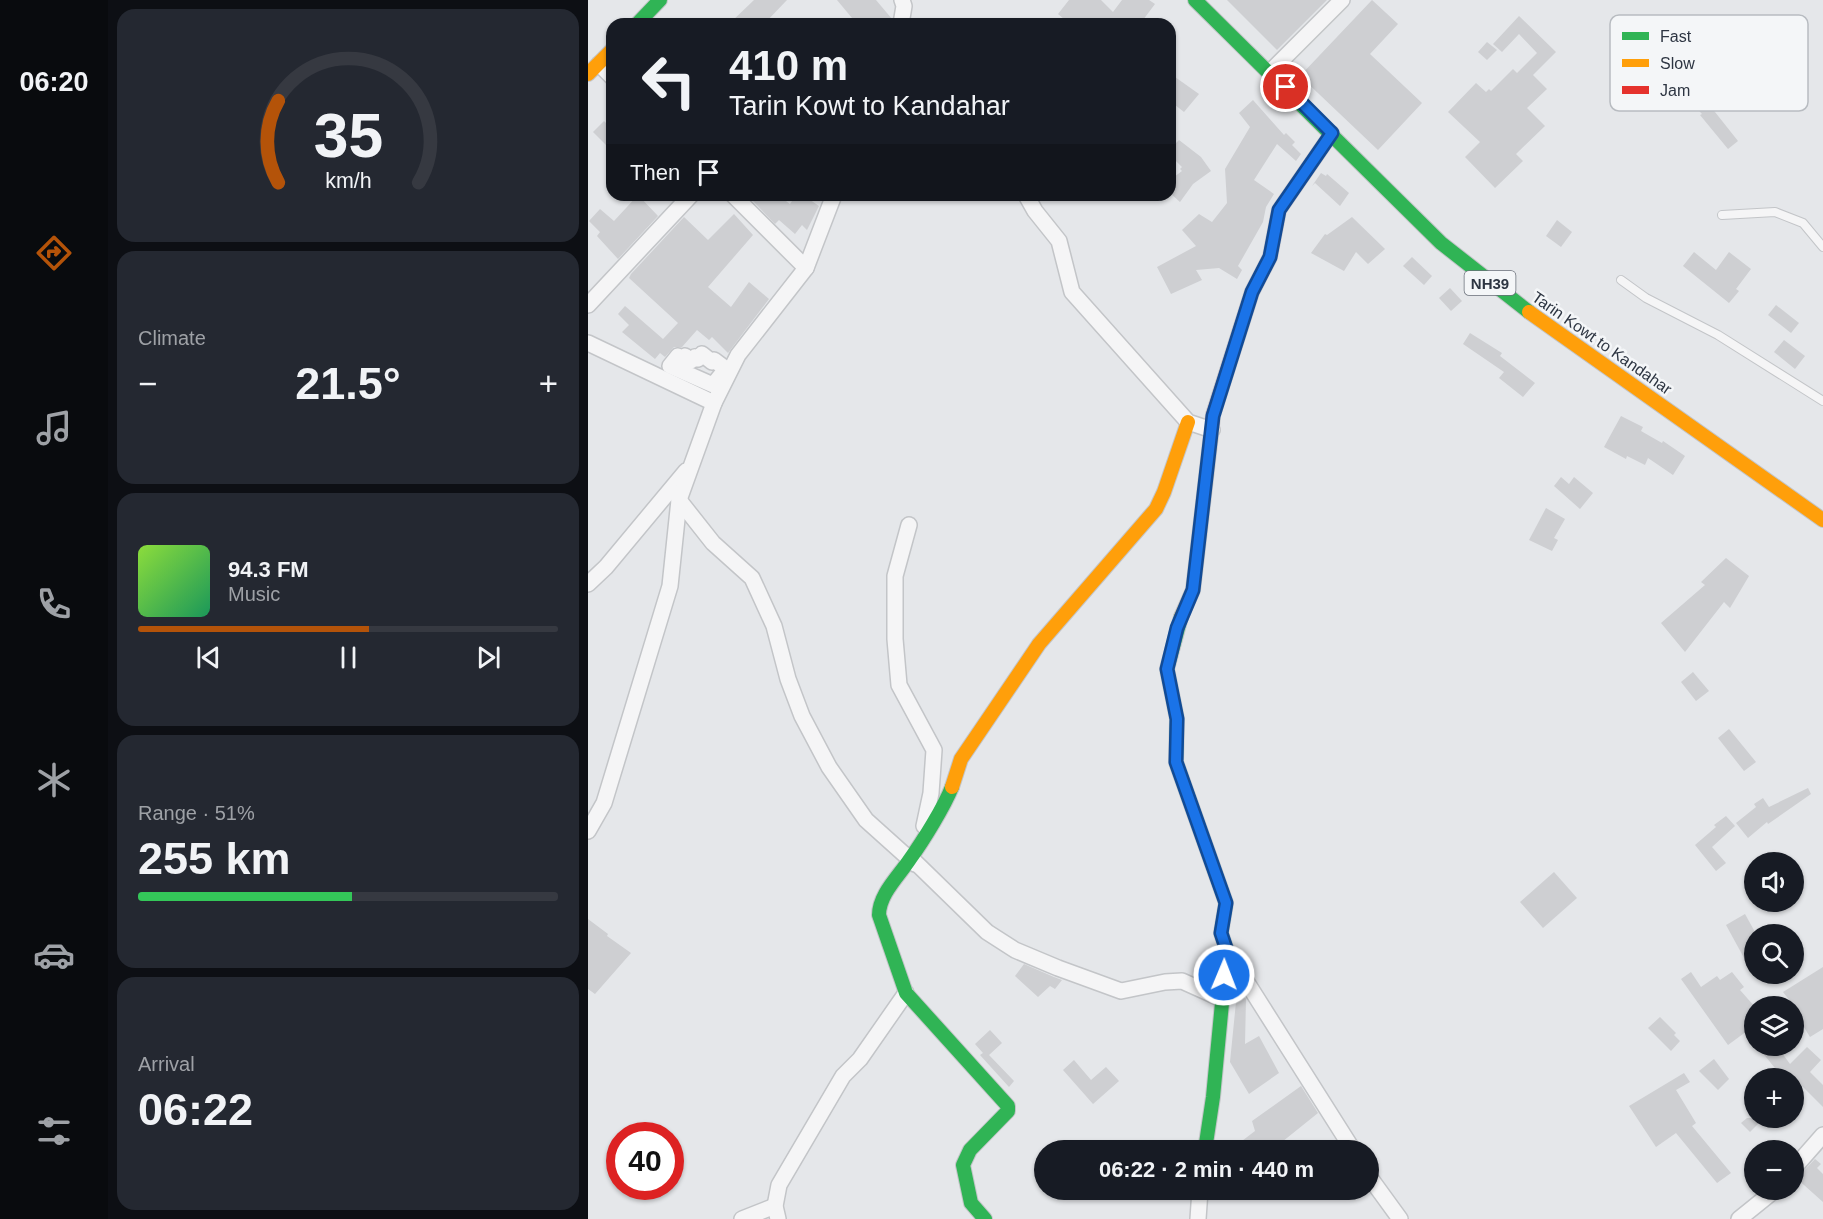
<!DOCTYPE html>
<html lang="en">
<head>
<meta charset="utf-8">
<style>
  :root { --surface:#171b24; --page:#242831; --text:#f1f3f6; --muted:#9ea1a6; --line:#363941; --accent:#b45309 }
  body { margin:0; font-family:Helvetica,sans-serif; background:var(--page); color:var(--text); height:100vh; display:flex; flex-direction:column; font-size:22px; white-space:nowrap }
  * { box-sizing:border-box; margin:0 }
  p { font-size:20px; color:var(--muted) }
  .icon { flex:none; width:33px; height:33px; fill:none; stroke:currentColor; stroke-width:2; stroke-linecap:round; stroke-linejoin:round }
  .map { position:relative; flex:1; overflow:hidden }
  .details { display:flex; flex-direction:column; gap:9px; padding:9px; background:#0d0f14; width:480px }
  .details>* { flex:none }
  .banner { position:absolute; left:18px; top:18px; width:570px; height:183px; border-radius:18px; box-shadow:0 2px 4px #0004; background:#171b24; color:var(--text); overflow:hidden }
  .fabs { position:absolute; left:1156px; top:852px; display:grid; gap:12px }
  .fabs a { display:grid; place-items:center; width:60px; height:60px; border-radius:50%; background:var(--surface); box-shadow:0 2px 4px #0004; font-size:30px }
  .speed { position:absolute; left:18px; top:1122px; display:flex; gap:12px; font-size:30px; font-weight:700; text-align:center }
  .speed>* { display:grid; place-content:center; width:78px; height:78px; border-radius:50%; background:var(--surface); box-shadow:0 2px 4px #0004; line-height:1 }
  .speed .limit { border:9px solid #d22; background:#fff; color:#111 }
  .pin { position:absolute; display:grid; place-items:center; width:51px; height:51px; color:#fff; margin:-26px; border:3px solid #fff; border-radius:50%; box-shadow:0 2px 6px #0007 }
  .me { position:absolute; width:66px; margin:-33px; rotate:1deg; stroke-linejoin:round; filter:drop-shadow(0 0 4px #0008) }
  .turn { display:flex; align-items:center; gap:21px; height:126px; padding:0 24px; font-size:27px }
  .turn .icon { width:78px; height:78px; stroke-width:2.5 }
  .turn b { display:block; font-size:42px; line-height:51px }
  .then { display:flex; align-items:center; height:57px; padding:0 24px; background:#0003; gap:12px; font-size:22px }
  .big { font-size:45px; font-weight:700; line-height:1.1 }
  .details .widget { flex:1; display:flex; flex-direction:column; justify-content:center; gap:9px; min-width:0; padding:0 21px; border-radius:18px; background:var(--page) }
  .details .dial { align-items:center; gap:0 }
  .dial svg { height:156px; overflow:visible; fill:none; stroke:var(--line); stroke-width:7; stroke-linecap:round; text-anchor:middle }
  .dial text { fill:var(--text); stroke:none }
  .song { display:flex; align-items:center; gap:18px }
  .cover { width:72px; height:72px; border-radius:9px; background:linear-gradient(135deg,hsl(90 70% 55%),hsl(150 70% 35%)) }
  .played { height:6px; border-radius:3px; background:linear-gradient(90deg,var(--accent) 55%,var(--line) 55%) }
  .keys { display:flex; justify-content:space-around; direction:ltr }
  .heat { display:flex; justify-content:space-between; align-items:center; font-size:33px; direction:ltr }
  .charge { height:9px; border-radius:4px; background:linear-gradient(90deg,#34c759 51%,var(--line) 0) }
  .trip { position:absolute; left:446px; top:1140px; width:345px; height:60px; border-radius:30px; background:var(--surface); box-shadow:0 2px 4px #0004; font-weight:700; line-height:60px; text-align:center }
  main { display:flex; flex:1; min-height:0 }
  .menu { display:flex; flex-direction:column; width:108px; justify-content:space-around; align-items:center; background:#090b0e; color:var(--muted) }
  .menu .icon { width:42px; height:42px }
  .menu .active { color:var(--accent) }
  .menu b { font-size:27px; color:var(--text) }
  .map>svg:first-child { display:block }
  .building { fill:#cecfd2 }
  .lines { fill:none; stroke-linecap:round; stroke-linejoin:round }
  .lane-casing { stroke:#c3c5c8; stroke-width:10 }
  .street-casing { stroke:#c3c5c8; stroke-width:18 }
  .fast-casing { stroke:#c3c5c8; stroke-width:16 }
  .slow-casing { stroke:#c3c5c8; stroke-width:16 }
  .jam-casing { stroke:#c3c5c8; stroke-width:16 }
  .lane { stroke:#f5f5f6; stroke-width:8 }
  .street { stroke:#f5f5f6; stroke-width:15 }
  .fast { stroke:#30b455; stroke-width:14 }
  .slow { stroke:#ff9f0a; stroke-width:14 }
  .jam { stroke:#e5322d; stroke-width:14 }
  .route-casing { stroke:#114b97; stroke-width:15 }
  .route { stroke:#1a73e8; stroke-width:10 }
  .labels { text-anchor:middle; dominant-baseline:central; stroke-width:5; stroke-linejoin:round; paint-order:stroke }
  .shield { fill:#f4f6f8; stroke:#696f79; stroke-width:1.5 }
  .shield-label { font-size:15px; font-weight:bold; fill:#2d3542 }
  .street-label { font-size:16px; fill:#2d3542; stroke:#f4f6f8 }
  .key { fill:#f4f6f8; stroke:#b8bcc1; stroke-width:1.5 }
  .key-label { font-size:16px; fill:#2d3542 }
</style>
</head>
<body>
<main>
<nav class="menu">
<b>06:20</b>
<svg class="icon active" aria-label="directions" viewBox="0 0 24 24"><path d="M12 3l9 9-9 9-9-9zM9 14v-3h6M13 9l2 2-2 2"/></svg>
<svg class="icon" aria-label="music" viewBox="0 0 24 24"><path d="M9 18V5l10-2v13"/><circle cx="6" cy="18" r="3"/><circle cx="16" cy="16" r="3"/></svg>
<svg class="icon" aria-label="phone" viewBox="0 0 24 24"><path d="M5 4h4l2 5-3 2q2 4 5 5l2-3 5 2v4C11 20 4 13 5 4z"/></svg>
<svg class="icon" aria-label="climate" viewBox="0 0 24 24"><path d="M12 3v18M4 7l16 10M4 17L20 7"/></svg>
<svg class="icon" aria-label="car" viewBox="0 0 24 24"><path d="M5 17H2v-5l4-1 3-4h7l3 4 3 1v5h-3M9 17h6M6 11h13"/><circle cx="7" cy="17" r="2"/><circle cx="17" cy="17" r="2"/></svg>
<svg class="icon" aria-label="filters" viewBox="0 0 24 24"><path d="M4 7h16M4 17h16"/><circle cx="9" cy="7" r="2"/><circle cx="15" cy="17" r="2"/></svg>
</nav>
<section class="details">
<div class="widget dial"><svg viewBox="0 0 100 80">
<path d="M14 69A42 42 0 1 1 86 69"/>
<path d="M14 69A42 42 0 0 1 14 27" stroke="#b45309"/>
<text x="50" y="56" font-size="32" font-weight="700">35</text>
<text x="50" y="72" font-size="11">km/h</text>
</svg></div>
<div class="widget"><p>Climate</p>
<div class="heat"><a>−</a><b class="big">21.5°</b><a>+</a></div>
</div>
<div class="widget">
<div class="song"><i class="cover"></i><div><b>94.3 FM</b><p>Music</p></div></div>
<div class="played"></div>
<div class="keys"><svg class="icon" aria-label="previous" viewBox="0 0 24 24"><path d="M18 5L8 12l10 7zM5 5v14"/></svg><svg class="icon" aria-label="pause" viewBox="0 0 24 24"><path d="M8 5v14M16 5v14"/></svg><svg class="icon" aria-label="next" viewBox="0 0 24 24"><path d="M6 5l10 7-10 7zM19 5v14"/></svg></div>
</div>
<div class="widget"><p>Range · 51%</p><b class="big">255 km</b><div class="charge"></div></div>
<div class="widget"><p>Arrival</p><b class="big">06:22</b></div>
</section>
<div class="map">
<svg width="1235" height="1219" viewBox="0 0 1235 1219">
  <rect width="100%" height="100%" fill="#e5e7ea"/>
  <!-- building -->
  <g class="building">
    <path d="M166,0h33l-23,24h-35z"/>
    <path d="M249,0h39l16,19 -1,5h-34z"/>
    <path d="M481,0h32l12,12 9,-12h27l6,4 -15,20h-70l-12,-10z"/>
    <path d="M639,0h100l-50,50z"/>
    <path d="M784,0l26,24 -28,30 52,49 -44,47 -78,-74z"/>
    <path d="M931,16l37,36 -23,23 14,14 -20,19 18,18 -29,28 7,7 -28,27 -30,-31 15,-15 -32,-30 28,-29 10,9 3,-3 2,2 22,-22 4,4 20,-20 -18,-19 -17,18 -9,-8z"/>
    <path d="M899,42l10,8 -10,10 -9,-8z"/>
    <path d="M587,77l24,17 -15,18 -14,-11v-20z"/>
    <path d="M1104,87l19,20 27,34 -10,8 -28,-34 2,-1 -18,-19z"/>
    <path d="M665,100l31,35 2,-2 9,9 -3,3 9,9 -5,7 -19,-17 -23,36 20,14 -8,13 -3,15 -25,44 4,4 -5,9 -18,-11 -23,2 6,10 -31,14 -14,-27 39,-21 -14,-16 17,-16 13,8 15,-19 -2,-34 25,-42 -11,-14z"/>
    <path d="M16,121l8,8v22l-19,-19z"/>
    <path d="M591,140l22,17 10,14 -18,13 -13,18 -10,-9v-13l12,-9 -2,-2 2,-2 -12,-12v-6z"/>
    <path d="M733,173l5,3 1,-2 22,19 -9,13 -25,-23 -3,3z"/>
    <path d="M50,195l20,21 -40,43 -21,-23 3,-4 -11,-11 11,-12 14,12z"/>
    <path d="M168,195h22l12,9 6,-9h7l16,11 -12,24 -5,-5 -7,9 -16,-14 -4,4 -23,-24z"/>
    <path d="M146,214l19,21 -45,52 23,20 18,-25 20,17 -41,54 -16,-16 -3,3 -12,-10 -15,17h-8l-9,10 -5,-4 -5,6 -33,-27 7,-7 -11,-11 7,-8 38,33 15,-16 -49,-45 2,-4 53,-57 24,23z"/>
    <path d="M764,217l33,32 -17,15 -12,-12 -12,19 -33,-18 14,-19 2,1z"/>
    <path d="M969,220l15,12 -11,15 -15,-11z"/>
    <path d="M1106,252l22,18 13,-18 22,17 -15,20 3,2 -10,12 -46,-37z"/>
    <path d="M824,257l20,19 -8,9 -21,-19z"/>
    <path d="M862,288l12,13 -11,10 -12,-13z"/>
    <path d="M1188,305l23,18 -8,10 -23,-18z"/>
    <path d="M882,333l32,20 -2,3 35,27 -12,14 -24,-19 5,-6 -41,-28z"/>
    <path d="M1196,340l21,16 -10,13 -21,-17z"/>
    <path d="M1033,416l22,11 -2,4 21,12 1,-2 22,15 -12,19 -25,-17 -3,7 -18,-9 -1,3 -22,-12z"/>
    <path d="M973,477l8,7 5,-7 19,16 -13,16 -26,-23z"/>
    <path d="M958,508l19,11 -11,19 4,2 -6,11 -23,-11z"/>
    <path d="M1138,558l23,18 -19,32 -6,-6 -39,50 -24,-29 44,-38 -4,-3z"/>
    <path d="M1105,672l16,19 -13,10 -15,-19z"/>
    <path d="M1141,729l27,33 -12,9 -26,-33z"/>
    <path d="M1220,788l3,6 -43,30 -1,-2 -19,16 -12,-15 20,-16 -2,-3 9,-6 6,9z"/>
    <path d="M1138,816l9,10 -23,21 14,16 -10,8 -21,-26 21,-18 -2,-2z"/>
    <path d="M966,872l23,26 -34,30 -23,-26z"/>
    <path d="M1157,914l10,18v46l-29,-53z"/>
    <path d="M0,919l20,15 -1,2 24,17 -36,41 -7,-5z"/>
    <path d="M436,964l30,13 8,3 -7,9 -5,-3 -12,11 -23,-21z"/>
    <path d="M1235,967v62l-13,8 -14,-23 -2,-8 -11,-14z"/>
    <path d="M1103,972l10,15 16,-11 3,4 12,-8 12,15 -4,3 15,17v35l-8,-11 -19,14 -47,-66z"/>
    <path d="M649,992h4l5,7 -1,45 14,-8 20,37 -30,21 -19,-32z"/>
    <path d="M1072,1017l16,16 -2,2 6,6 -9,10 -23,-23z"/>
    <path d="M402,1030l12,13 -13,12 25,26 -5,6 -29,-32 3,-2 -8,-9z"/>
    <path d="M1169,1046h20l13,18 17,-17 14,13 -11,12 13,13v22l-29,-29h-11z"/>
    <path d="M1126,1059l15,20 -11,11 -19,-19z"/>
    <path d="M486,1060l17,20 15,-13 13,14 -26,23 -30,-34z"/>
    <path d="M1096,1073l6,9 -14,8 20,33 -4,3 39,47 -14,10 -41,-50 -20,14 -27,-41z"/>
    <path d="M713,1086l17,27 -46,37h-42l25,-19 -3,-10z"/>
    <path d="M1159,1118h17l-14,14 -9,-9z"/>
    <path d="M1227,1159l6,5 -4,4 6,6v28l-28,-25 6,-3z"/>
  </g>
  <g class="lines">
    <defs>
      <g id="lane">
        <path d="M1134,215l53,-3 28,11 20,24"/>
        <path d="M1033,280l25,18 72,37 105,66"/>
      </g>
      <g id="street">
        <path d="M313,24l3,-18 -2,-6"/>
        <path d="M11,64l13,13"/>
        <path d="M682,72l72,-72"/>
        <path d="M145,195l73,73"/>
        <path d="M438,195l9,16 24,30 13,51 116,130 24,8"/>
        <path d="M0,305l103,-110"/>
        <path d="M0,343l126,60"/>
        <path d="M114,354l10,8 2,-2 12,9 -13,16 -43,-19 8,-10 4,4 3,-4 6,5 4,-4 3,2z"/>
        <path d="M91,500l34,43 39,35 22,48 14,53 14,37 27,51 37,53 49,44"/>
        <path d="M321,525l-14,51v63l4,46 35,65 -3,43 -7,33"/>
        <path d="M0,584l18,-17 80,-96"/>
        <path d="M0,831l16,-28 66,-217 9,-86 35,-97 24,-48 68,-87 28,-73"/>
        <path d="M323,858l76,74 28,18 43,18 63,23 44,-9 17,-1 40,18"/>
        <path d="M639,951l126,199"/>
        <path d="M1206,1168l29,-33"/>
        <path d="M780,1175l32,44"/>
        <path d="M154,1219l33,-13"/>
        <path d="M190,1219l-3,-13 4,-21 64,-109 17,-17 46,-66"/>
        <path d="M610,1219l2,-29"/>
        <path d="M1151,1219l36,-29"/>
      </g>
      <g id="fast">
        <path d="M607,0l246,243 88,69"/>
        <path d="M49,24l23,-24"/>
        <path d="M593,617l-14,52 10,50 -1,43 50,141 -5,30 6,18 -14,146 -8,53"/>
        <path d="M364,787c-8,20 -29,54 -42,72 -11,17 -31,35 -31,56l27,78 102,113v5l-38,39 -7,15 8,38 14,16"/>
      </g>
      <g id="slow">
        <path d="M0,74l24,-24"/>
        <path d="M941,312l294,208"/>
        <path d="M593,617l12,-27 19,-164"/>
        <path d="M364,787l9,-28 78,-115 117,-135 8,-17 24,-70"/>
      </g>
      <path id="jam" d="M624,426l1,-11 39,-123 18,-35 9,-47 53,-77"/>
    </defs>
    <!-- lane casing -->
    <use href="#lane" class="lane-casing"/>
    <!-- street casing -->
    <use href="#street" class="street-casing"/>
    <!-- fast casing -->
    <use href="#fast" class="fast-casing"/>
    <!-- slow casing -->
    <use href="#slow" class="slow-casing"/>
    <!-- jam casing -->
    <use href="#jam" class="jam-casing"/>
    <!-- lane -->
    <use href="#lane" class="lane"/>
    <!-- street -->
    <use href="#street" class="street"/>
    <!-- fast -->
    <use href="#fast" class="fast"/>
    <!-- slow -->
    <use href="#slow" class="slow"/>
    <!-- jam -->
    <use href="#jam" class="jam"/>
  </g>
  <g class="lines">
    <defs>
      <path id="route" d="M636,975l3,-24 -6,-18 5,-30 -50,-141 1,-43 -10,-50 10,-41 16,-38 20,-174 39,-124 18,-35 9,-47 53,-77 -46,-46"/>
    </defs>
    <!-- route casing -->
    <use href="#route" class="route-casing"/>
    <!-- route -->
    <use href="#route" class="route"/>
  </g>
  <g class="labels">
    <!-- shield labels -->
    <rect class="shield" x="876.5" y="271" width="51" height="24" rx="4.5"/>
    <g class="shield-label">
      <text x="902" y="283">NH39</text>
    </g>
    <!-- street labels -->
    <g class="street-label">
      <text transform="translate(1014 343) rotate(35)">Tarin Kowt to Kandahar</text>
    </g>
  </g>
  <!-- legend -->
  <rect x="1022" y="15" width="198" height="96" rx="9" class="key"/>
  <rect x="1034" y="32" width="27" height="8" fill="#30b455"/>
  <rect x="1034" y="59" width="27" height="8" fill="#ff9f0a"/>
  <rect x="1034" y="86" width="27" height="8" fill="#e5322d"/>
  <g class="key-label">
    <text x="1072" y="42">Fast</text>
    <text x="1072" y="69">Slow</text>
    <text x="1072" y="96">Jam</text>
  </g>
</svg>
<div class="fabs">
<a><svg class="icon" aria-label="sound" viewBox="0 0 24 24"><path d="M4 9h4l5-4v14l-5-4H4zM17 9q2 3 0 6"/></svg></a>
<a><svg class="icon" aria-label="search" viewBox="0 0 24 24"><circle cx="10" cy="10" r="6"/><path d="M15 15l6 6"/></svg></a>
<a><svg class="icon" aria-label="layers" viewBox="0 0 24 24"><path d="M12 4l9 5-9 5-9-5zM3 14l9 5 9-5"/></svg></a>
<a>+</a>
<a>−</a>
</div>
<div class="speed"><div class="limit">40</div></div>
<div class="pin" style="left:698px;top:87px;background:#d93025"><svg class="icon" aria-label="arrive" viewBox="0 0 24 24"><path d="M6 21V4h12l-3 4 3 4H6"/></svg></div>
<svg class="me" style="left:636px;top:975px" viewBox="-20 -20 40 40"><circle r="17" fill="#1a73e8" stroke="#fff" stroke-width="3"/><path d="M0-11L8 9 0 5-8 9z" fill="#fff"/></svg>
<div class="trip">06:22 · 2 min · 440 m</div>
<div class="banner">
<div class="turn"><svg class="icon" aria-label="left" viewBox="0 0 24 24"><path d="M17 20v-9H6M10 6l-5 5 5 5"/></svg><div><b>410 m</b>Tarin Kowt to Kandahar</div></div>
<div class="then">Then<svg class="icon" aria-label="arrive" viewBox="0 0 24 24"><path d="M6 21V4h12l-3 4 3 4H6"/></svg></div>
</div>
</div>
</main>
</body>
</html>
